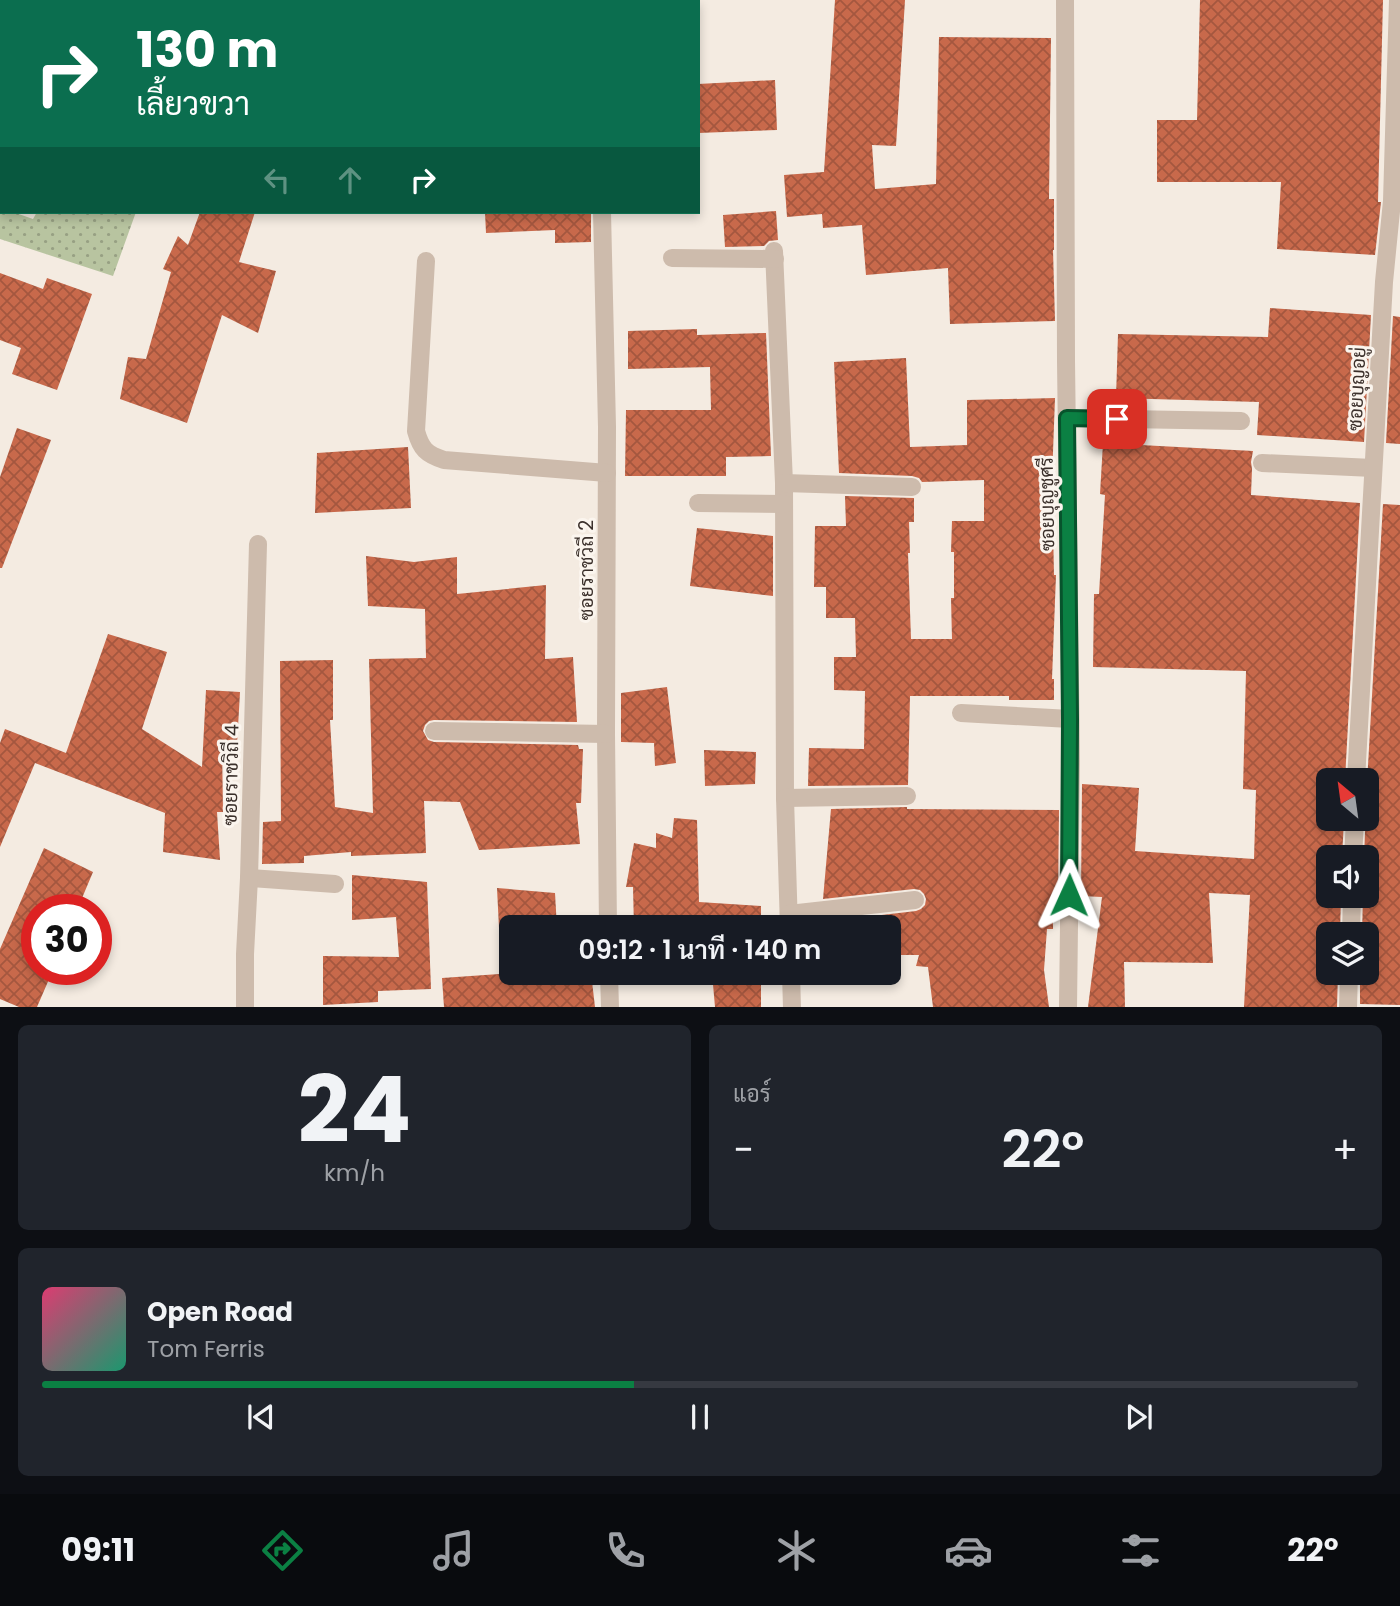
<!DOCTYPE html>
<html lang="th">
<head>
<meta charset="utf-8">
<style>
  :root { --surface:#171b24; --page:#20242c; --text:#f1f3f6; --muted:#9ea1a6; --line:#363941; --accent:#0b8043 }
  body { margin:0; font-family:Poppins,Sarabun,sans-serif; background:var(--page); color:var(--text); height:100vh; display:flex; flex-direction:column; font-size:26px; white-space:nowrap }
  * { box-sizing:border-box; margin:0 }
  p { font-size:23px; color:var(--muted) }
  .icon { flex:none; width:38px; height:38px; fill:none; stroke:currentColor; stroke-width:2; stroke-linecap:round; stroke-linejoin:round }
  .map { position:relative; height:1007px; overflow:hidden }
  .sheet { display:flex; flex-direction:column; gap:18px; padding:18px; background:#0d0f14; flex:1 }
  .sheet>* { flex:none }
  .guide { position:absolute; left:0px; top:0px; width:700px; height:214px; box-shadow:0 4px 10px #0003; background:#0b6e4f; color:#fff; overflow:hidden }
  .needle { width:46px; rotate:331deg }
  .fabs { position:absolute; left:1316px; top:768px; display:grid; gap:14px }
  .fabs a { display:grid; place-items:center; width:63px; height:63px; border-radius:10px; background:var(--surface); box-shadow:0 4px 10px #0003; font-size:35px }
  .speed { position:absolute; left:21px; top:894px; display:flex; gap:14px; font-size:35px; font-weight:700; text-align:center }
  .speed>* { display:grid; place-content:center; width:91px; height:91px; border-radius:50%; background:var(--surface); box-shadow:0 4px 10px #0003; line-height:1 }
  .speed .limit { border:10px solid #d22; background:#fff; color:#111 }
  .pin { position:absolute; display:grid; place-items:center; width:60px; height:60px; color:#fff; margin:-30px; border-radius:14px; box-shadow:0 4px 10px #0006 }
  .me { position:absolute; width:77px; margin:-38px; rotate:1deg; stroke-linejoin:round; filter:drop-shadow(0 0 5px #0008) }
  .turn { display:flex; align-items:center; gap:24px; height:147px; padding:0 21px; font-size:32px }
  .turn .icon { width:91px; height:91px; stroke-width:2.5 }
  .turn b { display:block; font-size:49px; line-height:60px }
  .lanes { display:flex; align-items:center; height:66px; padding:0 21px; background:#0003; justify-content:center; gap:35px; direction:ltr }
  .lanes .off { opacity:.35 }
  .big { font-size:52px; font-weight:600; line-height:1.1 }
  .sheet .tile { flex:1; display:flex; flex-direction:column; justify-content:center; gap:10px; min-width:0; padding:0 24px; border-radius:10px; background:var(--page) }
  .sheet .dial { align-items:center; gap:0 }
  .dial b { font-size:91px; line-height:1 }
  .song { display:flex; align-items:center; gap:21px }
  .cover { width:84px; height:84px; border-radius:10px; background:linear-gradient(135deg,hsl(340 70% 55%),hsl(160 70% 35%)) }
  .played { height:7px; border-radius:4px; background:linear-gradient(90deg,var(--accent) 45%,var(--line) 45%) }
  .keys { display:flex; justify-content:space-around; direction:ltr }
  .heat { display:flex; justify-content:space-between; align-items:center; font-size:38px; direction:ltr }
  .sheet .tiles { flex:1; display:grid; gap:18px; grid-template-columns:1fr 1fr }
  .tile:last-child { grid-column:span 2 }
  .trip { position:absolute; left:499px; top:915px; width:402px; height:70px; border-radius:10px; background:var(--surface); box-shadow:0 4px 10px #0003; font-weight:600; line-height:70px; text-align:center }
  .tabs { display:flex; height:112px; justify-content:space-around; align-items:center; background:#090b0e; color:var(--muted) }
  .tabs .icon { width:49px; height:49px }
  .tabs .current { color:var(--accent) }
  .tabs b { font-size:32px; color:var(--text) }
  .map>svg:first-child { display:block }
  .park { fill:url(#park-dots) }
  .building { fill:url(#building-cross-hatch) }
  .lines { fill:none; stroke-linecap:round; stroke-linejoin:round }
  .minor { stroke:#cdbbac; stroke-width:18 }
  .route-casing { stroke:#07532c; stroke-width:18 }
  .route { stroke:#0b8043; stroke-width:12 }
  .labels { text-anchor:middle; dominant-baseline:central; stroke-width:6; stroke-linejoin:round; paint-order:stroke }
  .street-label { font-size:19px; fill:#3b302b; stroke:#fbf5ee }
</style>
</head>
<body>
<div class="map">
<svg width="1400" height="1008" viewBox="0 0 1400 1008">
  <defs>
    <pattern id="park-dots" width="8" height="8" patternUnits="userSpaceOnUse" patternTransform="scale(1.75)"><rect width="8" height="8" fill="#b8c4a0"/><path d="M2 2h.1M6 6h.1" fill="none" stroke="#97a083" stroke-width="1.8" stroke-linecap="round"/></pattern>
    <pattern id="building-cross-hatch" width="8" height="8" patternUnits="userSpaceOnUse" patternTransform="scale(1.75)"><rect width="8" height="8" fill="#c8694b"/><path d="M0 0l8 8M0 8l8-8" fill="none" stroke="#a4573f"/></pattern>
  </defs>
  <rect width="100%" height="100%" fill="#f4ebe1"/>
  <!-- park -->
  <path class="park" d="M0,207l2,1v4h11l20,7 4,-7h99l-23,64 -113,-37z"/>
  <!-- building -->
  <g class="building">
    <path d="M835,0h70l-9,146 -24,-1 3,44 61,-5 3,-147 112,1 -2,161h5v51h-1l2,71 -105,3 -2,-56 -82,7 -4,-50 -39,3 -1,-14 -35,3 -3,-42 40,-3z"/>
    <path d="M1200,0h183l-5,202h3l-6,53 -98,-6 4,-67h-124v-62h40z"/>
    <path d="M775,80l2,50 -79,3v-49z"/>
    <path d="M776,211l2,29 -9,1 -5,5 -39,1 -2,-32z"/>
    <path d="M200,212h55l-16,50 37,9 -18,62 -36,-18 -35,108 -67,-24 8,-42 18,2 25,-87 -8,-3 15,-33 10,9z"/>
    <path d="M485,212h106v30l-36,1v-13l-69,3z"/>
    <path d="M0,273l43,16 4,-11 45,16 -35,96 -45,-16 9,-26 -21,-8z"/>
    <path d="M1270,308l101,7 -7,127 -107,-7 2,-33 -143,-4 2,-64 150,3z"/>
    <path d="M1393,316l7,1v127l-14,-1z"/>
    <path d="M697,329v6l69,-2 5,123 -45,1v19h-101l1,-66h85l-1,-43 -82,2v-38z"/>
    <path d="M906,358l4,89 57,-2v-45l88,-2 -3,81 2,96h2l-4,104h2v21h-45v-4h-99l-2,89 -100,1 1,-38 55,1 1,-58 -31,-1v-33h22l-1,-39h-29v-31h-12l1,-61h31l-1,-30 69,2v24h-5l1,31h-2l3,86h41l-1,-41h3v-46h-3l1,-31h32v-41l-62,2 -3,-4 -7,-2 -73,-3 -5,-111z"/>
    <path d="M17,428l34,12 -49,128h-2v-91z"/>
    <path d="M1103,443l150,8 -2,11 1,7 -1,26 109,8 -15,277h-17v39h16l-2,39h-14v38h13l-1,38h-12v39h10l-1,34h-93l6,-112 -41,-2 4,70 -89,-1 1,45h-37l14,-110 -21,-1 1,-112 57,4 -4,63 119,8 2,-69 -13,-1 3,-118 -153,-4 1,-73h5l6,-99 -5,-1z"/>
    <path d="M408,447l3,61 -96,5 2,-60z"/>
    <path d="M1383,504l17,1v500l-40,-1v-31h7v-39h-5l1,-38h4v-38h-3l3,-75z"/>
    <path d="M697,528l76,8v60l-83,-10z"/>
    <path d="M366,556l48,6 43,-5v37l89,-9 -1,74 28,-2 4,65 -143,-2 -5,1 -4,4 -2,6 5,9 6,2 144,3 1,4h4l-2,54h-5l4,41 -101,6 -19,-48 -36,-1 2,52 -75,3v-4l-47,4v7l-42,1 1,-42 18,-1 -1,-160 53,-1v60h-3l5,87 38,6 -4,-154 57,-1 -1,-49 -57,-3z"/>
    <path d="M108,634l59,18 -25,77 60,38 4,-77 34,2 -3,53 -15,-1 1,68h-6l3,48 -57,-8 2,-39 -130,-50 -35,84v-104l5,-14 61,24z"/>
    <path d="M667,687l9,76 -21,3 -1,-23 -33,-1v-49z"/>
    <path d="M704,750l52,2 -1,32 -50,2z"/>
    <path d="M907,807v2l152,1 -1,85h-5v34h-6l-3,41 5,37h-116l-5,-40 -12,-1 3,-11h-30v-27h-68v-6l95,-11 5,-2 4,-4 1,-6 -2,-5 -4,-4 -6,-1 -91,10 8,-90z"/>
    <path d="M674,818l23,2 2,82 62,4v22h-127l-1,-41h-7l8,-44 22,5v-15l16,5z"/>
    <path d="M44,848l49,24 -16,38h-40v60h16l-16,37h-18l-19,-8v-50z"/>
    <path d="M352,875l75,7 4,107 -53,2v11l-55,3v-49l76,1 -3,-40 -44,3z"/>
    <path d="M497,888l58,5 2,35h-58z"/>
    <path d="M515,973h76l4,34h-151l-2,-29z"/>
    <path d="M712,973h49v34h-46z"/>
  </g>
  <g class="lines">
    <!-- minor -->
    <g class="minor">
      <path d="M1065,0l1,361 5,400 -3,247"/>
      <path d="M637,2l1,-2"/>
      <path d="M602,212l5,215 -1,307 2,194"/>
      <path d="M774,251l10,232 1,315 4,130"/>
      <path d="M672,258l103,1"/>
      <path d="M426,261l-10,170c5,18 10,23 28,29l163,13"/>
      <path d="M1067,418l174,3"/>
      <path d="M1262,463l111,5"/>
      <path d="M784,483l128,4"/>
      <path d="M698,503l86,1"/>
      <path d="M961,713l109,6"/>
      <path d="M434,731l172,3"/>
      <path d="M1356,780l28,-498 8,-81 6,-201"/>
      <path d="M785,798l122,-2"/>
      <path d="M1353,858l2,-39"/>
      <path d="M249,878l86,6"/>
      <path d="M789,914l126,-14"/>
      <path d="M1351,934l1,-38"/>
      <path d="M609,973l1,35"/>
      <path d="M791,973l1,35"/>
      <path d="M245,1008v-54l4,-76 9,-334"/>
      <path d="M1348,1008l1,-35"/>
    </g>
  </g>
  <g class="lines">
    <defs>
      <path id="route" d="M1069,895l1,-176 -3,-301 50,1"/>
    </defs>
    <!-- route casing -->
    <use href="#route" class="route-casing"/>
    <!-- route -->
    <use href="#route" class="route"/>
  </g>
  <g class="labels">
    <!-- street labels -->
    <g class="street-label">
      <text transform="translate(1357 389) rotate(-87)">ซอยบุญอยู่</text>
      <text transform="translate(1047 504) rotate(-91)">ซอยบุญชูศรี</text>
      <text transform="translate(586 570) rotate(-90)">ซอยราชวิถี 2</text>
      <text transform="translate(231 775) rotate(-89)">ซอยราชวิถี 4</text>
    </g>
  </g>
</svg>
<div class="fabs">
<a><svg class="needle" viewBox="-14 -14 28 28"><path d="M0-13l5 13h-10z" fill="#e53935"/><path d="M0 13l5-13h-10z" fill="#9ea1a6"/></svg></a>
<a><svg class="icon" aria-label="sound" viewBox="0 0 24 24"><path d="M4 9h4l5-4v14l-5-4H4zM17 9q2 3 0 6"/></svg></a>
<a><svg class="icon" aria-label="layers" viewBox="0 0 24 24"><path d="M12 4l9 5-9 5-9-5zM3 14l9 5 9-5"/></svg></a>
</div>
<div class="speed"><div class="limit">30</div></div>
<div class="pin" style="left:1117px;top:419px;background:#d93025"><svg class="icon" aria-label="arrive" viewBox="0 0 24 24"><path d="M6 21V4h12l-3 4 3 4H6"/></svg></div>
<svg class="me" style="left:1069px;top:895px" viewBox="-20 -20 40 40"><path d="M0-17L14 15 0 8-14 15z" fill="#0b8043" stroke="#fff" stroke-width="4"/></svg>
<div class="trip">09:12 · 1 นาที · 140 m</div>
<div class="guide">
<div class="turn"><svg class="icon" aria-label="right" viewBox="0 0 24 24"><path d="M7 20v-9h11M14 6l5 5-5 5"/></svg><div><b>130 m</b>เลี้ยวขวา</div></div>
<div class="lanes"><svg class="icon off" aria-label="left" viewBox="0 0 24 24"><path d="M17 20v-9H6M10 6l-5 5 5 5"/></svg><svg class="icon off" aria-label="ahead" viewBox="0 0 24 24"><path d="M12 20V5M6 11l6-6 6 6"/></svg><svg class="icon" aria-label="right" viewBox="0 0 24 24"><path d="M7 20v-9h11M14 6l5 5-5 5"/></svg></div>
</div>
</div>
<section class="sheet">
<div class="tiles">
<div class="tile dial"><b>24</b><p>km/h</p></div>
<div class="tile"><p>แอร์</p>
<div class="heat"><a>−</a><b class="big">22°</b><a>+</a></div>
</div>
<div class="tile">
<div class="song"><i class="cover"></i><div><b>Open Road</b><p>Tom Ferris</p></div></div>
<div class="played"></div>
<div class="keys"><svg class="icon" aria-label="previous" viewBox="0 0 24 24"><path d="M18 5L8 12l10 7zM5 5v14"/></svg><svg class="icon" aria-label="pause" viewBox="0 0 24 24"><path d="M8 5v14M16 5v14"/></svg><svg class="icon" aria-label="next" viewBox="0 0 24 24"><path d="M6 5l10 7-10 7zM19 5v14"/></svg></div>
</div>
</div>
</section>
<nav class="tabs">
<b>09:11</b>
<svg class="icon current" aria-label="directions" viewBox="0 0 24 24"><path d="M12 3l9 9-9 9-9-9zM9 14v-3h6M13 9l2 2-2 2"/></svg>
<svg class="icon" aria-label="music" viewBox="0 0 24 24"><path d="M9 18V5l10-2v13"/><circle cx="6" cy="18" r="3"/><circle cx="16" cy="16" r="3"/></svg>
<svg class="icon" aria-label="phone" viewBox="0 0 24 24"><path d="M5 4h4l2 5-3 2q2 4 5 5l2-3 5 2v4C11 20 4 13 5 4z"/></svg>
<svg class="icon" aria-label="climate" viewBox="0 0 24 24"><path d="M12 3v18M4 7l16 10M4 17L20 7"/></svg>
<svg class="icon" aria-label="car" viewBox="0 0 24 24"><path d="M5 17H2v-5l4-1 3-4h7l3 4 3 1v5h-3M9 17h6M6 11h13"/><circle cx="7" cy="17" r="2"/><circle cx="17" cy="17" r="2"/></svg>
<svg class="icon" aria-label="filters" viewBox="0 0 24 24"><path d="M4 7h16M4 17h16"/><circle cx="9" cy="7" r="2"/><circle cx="15" cy="17" r="2"/></svg>
<b>22°</b>
</nav>
</body>
</html>
